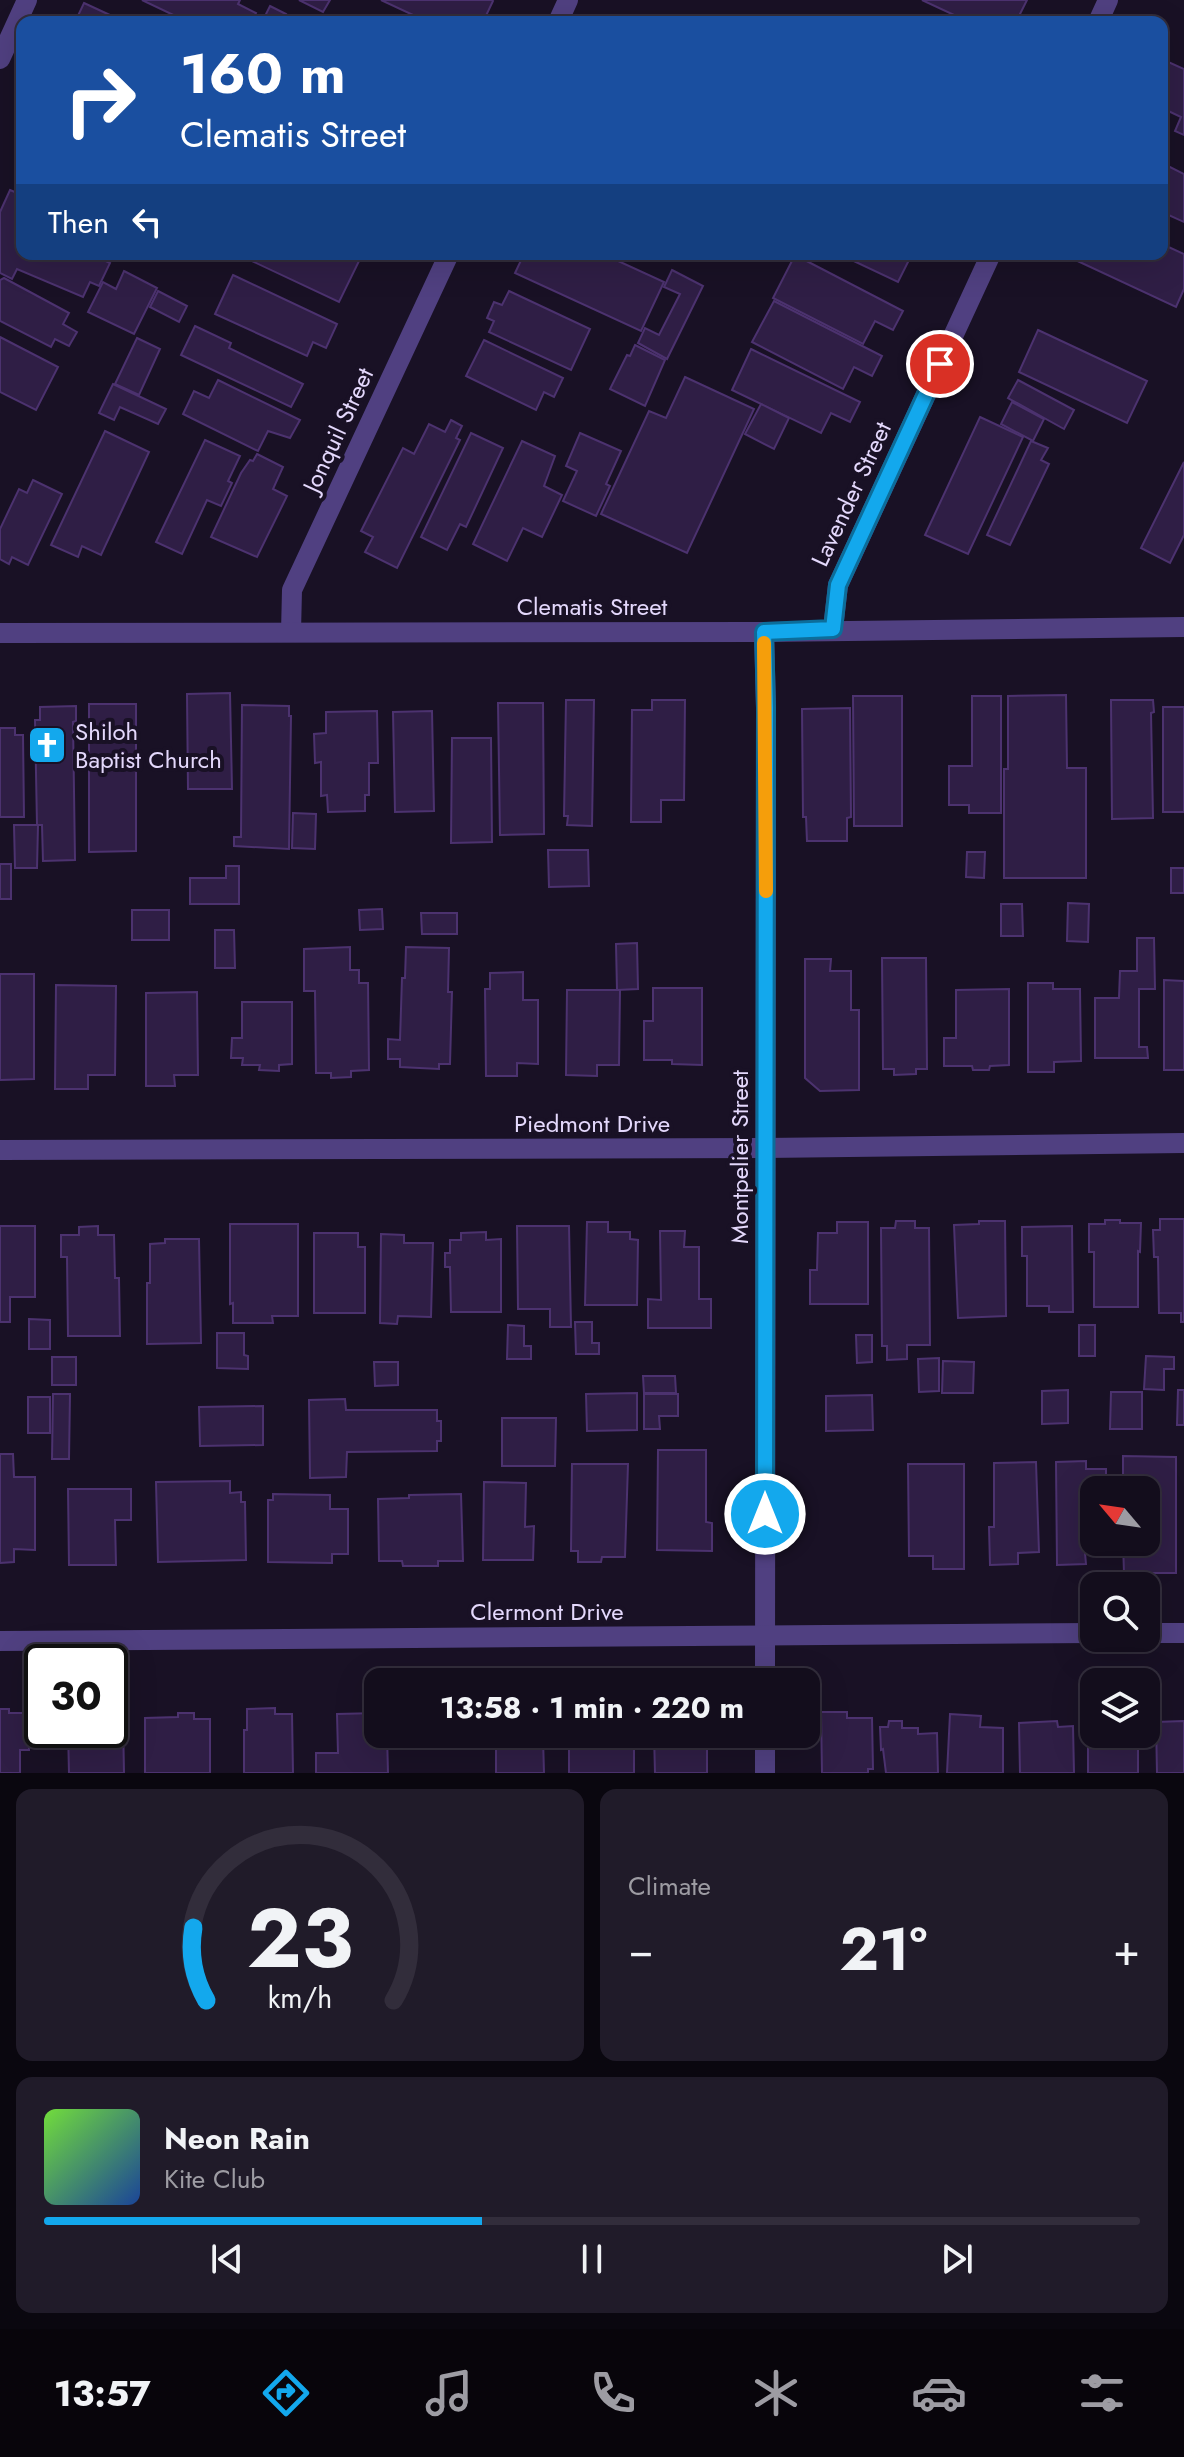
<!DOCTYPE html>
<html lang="en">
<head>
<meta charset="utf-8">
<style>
  :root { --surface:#130d1c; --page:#201b29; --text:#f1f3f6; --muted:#9d9ca3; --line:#322d3b; --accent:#13a8ed }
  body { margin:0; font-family:Jost,sans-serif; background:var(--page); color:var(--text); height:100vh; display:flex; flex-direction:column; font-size:30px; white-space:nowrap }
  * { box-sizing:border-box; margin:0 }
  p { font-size:26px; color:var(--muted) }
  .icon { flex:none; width:44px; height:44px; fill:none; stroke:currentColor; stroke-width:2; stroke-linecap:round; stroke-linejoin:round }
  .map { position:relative; height:1773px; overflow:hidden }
  .details { display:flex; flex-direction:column; gap:16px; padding:16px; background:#0a070f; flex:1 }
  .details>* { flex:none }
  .hud { position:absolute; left:16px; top:16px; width:1152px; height:244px; border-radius:16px; box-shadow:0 8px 32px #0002,0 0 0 2px var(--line); background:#1a4fa0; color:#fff; overflow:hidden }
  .needle { width:52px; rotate:299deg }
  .fabs { position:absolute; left:1080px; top:1476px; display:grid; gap:16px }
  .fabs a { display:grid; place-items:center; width:80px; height:80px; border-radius:16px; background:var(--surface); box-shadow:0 8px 32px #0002,0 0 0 2px var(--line); font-size:40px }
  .speed { position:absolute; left:24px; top:1644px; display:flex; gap:16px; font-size:40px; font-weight:700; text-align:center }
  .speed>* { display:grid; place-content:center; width:104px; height:104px; border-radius:50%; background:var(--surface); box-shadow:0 8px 32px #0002,0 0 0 2px var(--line); line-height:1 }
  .speed .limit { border:4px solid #111; border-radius:12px; background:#fff; color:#111 }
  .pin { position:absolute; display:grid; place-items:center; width:68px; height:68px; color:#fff; margin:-34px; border:4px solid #fff; border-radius:50%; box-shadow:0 2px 8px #0007 }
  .me { position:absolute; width:88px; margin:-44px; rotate:0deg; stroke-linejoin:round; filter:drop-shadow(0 0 6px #0008) }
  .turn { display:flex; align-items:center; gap:28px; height:168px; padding:0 32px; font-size:36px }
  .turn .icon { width:104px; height:104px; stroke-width:2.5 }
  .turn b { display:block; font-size:56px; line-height:68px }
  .then { display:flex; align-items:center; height:76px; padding:0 32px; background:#0003; gap:16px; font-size:30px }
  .big { font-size:60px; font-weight:700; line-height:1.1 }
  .details .tile { flex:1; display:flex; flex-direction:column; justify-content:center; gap:12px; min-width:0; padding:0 28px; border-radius:16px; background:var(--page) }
  .details .dial { align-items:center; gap:0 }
  .dial svg { height:208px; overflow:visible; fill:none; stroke:var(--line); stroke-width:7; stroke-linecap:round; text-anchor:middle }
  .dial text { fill:var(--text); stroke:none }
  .song { display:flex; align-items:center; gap:24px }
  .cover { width:96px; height:96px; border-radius:12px; background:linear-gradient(135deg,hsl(100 70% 55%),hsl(220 70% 35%)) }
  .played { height:8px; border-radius:4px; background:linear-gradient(90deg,var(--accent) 40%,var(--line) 40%) }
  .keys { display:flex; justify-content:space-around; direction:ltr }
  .heat { display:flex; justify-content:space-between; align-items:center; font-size:44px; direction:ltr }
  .details .tiles { flex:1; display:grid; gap:16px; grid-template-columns:1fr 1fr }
  .tile:last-child { grid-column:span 2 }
  .trip { position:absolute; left:364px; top:1668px; width:456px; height:80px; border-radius:16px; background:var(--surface); box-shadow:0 8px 32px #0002,0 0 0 2px var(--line); font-weight:700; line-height:80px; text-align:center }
  .menu { display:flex; height:128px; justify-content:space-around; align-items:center; background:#08050b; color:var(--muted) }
  .menu .icon { width:56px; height:56px }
  .menu .active { color:var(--accent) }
  .menu b { font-size:36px; color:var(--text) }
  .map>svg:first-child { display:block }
  .building { fill:#2f1e45; stroke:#4c326f; stroke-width:2 }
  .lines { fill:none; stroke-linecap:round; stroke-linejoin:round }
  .minor { stroke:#504081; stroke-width:20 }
  .route-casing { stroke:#0c6d9a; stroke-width:20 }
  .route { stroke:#13a8ed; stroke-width:14 }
  .slow { stroke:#f59e0b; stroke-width:14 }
  .labels { text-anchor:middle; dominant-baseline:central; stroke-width:8; stroke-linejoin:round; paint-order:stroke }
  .street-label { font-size:24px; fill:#e4d8fc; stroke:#191125 }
  .poi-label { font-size:24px; fill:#e4d8fc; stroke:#191125; text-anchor:start }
</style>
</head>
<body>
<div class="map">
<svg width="1184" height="1773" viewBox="0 0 1184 1773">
  <rect width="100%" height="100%" fill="#191125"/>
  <!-- building -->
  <g class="building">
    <path d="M142,0h98l-2,4 18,9 -4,9h-64z"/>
    <path d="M299,0h31l-7,12z"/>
    <path d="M381,0h111l1,1 -10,21h-55z"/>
    <path d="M922,0h105l-11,22h-47z"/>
    <path d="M84,3l41,19h-50z"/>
    <path d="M270,6l16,8 -4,8h-20z"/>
    <path d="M1166,61l18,8v66l-9,-4 6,-14 -19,-9v-40z"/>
    <path d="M1162,163l22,11v48l-22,-10z"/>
    <path d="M10,190l12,5v59h69l19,9 -11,23 -9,-4 -7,15 -66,-28 -5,10 -12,-6v-61z"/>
    <path d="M1162,244l22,10v35l-8,18 -105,-49 2,-4h89z"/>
    <path d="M237,254h118l6,3 -22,45z"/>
    <path d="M524,254h79l61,28 -23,49 -126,-58z"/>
    <path d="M839,254h73l-14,28z"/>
    <path d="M795,255l108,56 -10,19 -18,-9 -12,23 -90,-46z"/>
    <path d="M672,270l31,16 -36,73 -29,-16 7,-15 14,7 21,-41 -16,-7z"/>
    <path d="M124,271l33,17 -23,46 -46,-22 15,-30 13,7z"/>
    <path d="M233,275l104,49 -11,24 -13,-6 -6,14 -92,-42z"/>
    <path d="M4,278l65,35 -6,11 14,8 -8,14 -14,-7 -4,8 -51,-26v-41z"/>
    <path d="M158,291l29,15 -8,16 -29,-15z"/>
    <path d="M509,291l81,38 -19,41 -82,-38 5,-11 -7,-3 7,-16 8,3z"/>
    <path d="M774,301l108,55 -10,20 -18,-9 -11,22 -91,-47z"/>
    <path d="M195,326l36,17 -2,5 74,36 -12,23 -110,-52z"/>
    <path d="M1038,330l109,51 -20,42 -108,-51z"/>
    <path d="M0,337l58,30 -22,43 -36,-18z"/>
    <path d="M137,338l23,11 -21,46 -24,-11z"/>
    <path d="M484,340l79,38 -9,19 -10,-5 -8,18 -70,-34z"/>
    <path d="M635,345l30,15 -20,46 -35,-17 17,-34 3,1z"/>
    <path d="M751,349l109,53 -10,20 -19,-9 -10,20 -89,-43z"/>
    <path d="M685,377l69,32 -67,144 -86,-39 48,-103 17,7z"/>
    <path d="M218,380l82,40 -10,18 -22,-7 -10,20 -75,-37 11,-23 15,7z"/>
    <path d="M1018,380l56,30 -10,19 -56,-31z"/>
    <path d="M113,384l53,25 -8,15 -38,-17 -6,13 -15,-7z"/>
    <path d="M1012,402l32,17 -11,22 -32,-17z"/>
    <path d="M761,404l28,14 -15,31 -29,-15z"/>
    <path d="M980,417l43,20 -55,117 -43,-19z"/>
    <path d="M451,420l11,6 -6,12 4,2 -63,128 -32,-16 8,-15 -12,-6 42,-83 11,6 15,-30 16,8z"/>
    <path d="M105,431l44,21 -48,103 -19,-9 -4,11 -27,-12z"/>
    <path d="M471,433l32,15 -37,79 -6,-3 -13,26 -26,-13z"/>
    <path d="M580,433l41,18 -15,33 4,2 -14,30 -33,-15 14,-30 -11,-5z"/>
    <path d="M205,440l35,16 -12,25 4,2 -11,23 -14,-6 -25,54 -26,-12z"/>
    <path d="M522,441l33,15 -11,30 18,9 -20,42 -19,-9 -16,33 -34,-17z"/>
    <path d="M1031,441l17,7 -7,12 8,4 -39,81 -23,-10z"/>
    <path d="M257,454l26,13 -10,22 14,7 -30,61 -46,-20 30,-64 9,-13 3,1z"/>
    <path d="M1184,462v73l-14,28 -29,-15z"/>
    <path d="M33,480l29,14 -34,71 -16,-8 -3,7 -9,-5v-30l19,-40 8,4z"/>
    <path d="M230,693l2,96h-44l-1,-95z"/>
    <path d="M1066,695l1,73h19v110h-82v-109h4v-73z"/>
    <path d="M853,696h49v130h-48z"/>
    <path d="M972,696h29v117h-32v-8h-20v-39h23z"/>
    <path d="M566,700h28l-2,126 -25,-1 1,-9h-4z"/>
    <path d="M652,700h33l-1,100h-23v22h-30l1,-112h20z"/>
    <path d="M1111,700h42l1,12 -3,1 2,105 -41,1z"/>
    <path d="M498,703h45l1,131 -44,1z"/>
    <path d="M89,704h47v147l-47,1z"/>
    <path d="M242,705l47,1v10h2l-2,133 -55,-3v-9h7z"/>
    <path d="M76,706v15l-3,1 2,138 -32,1 -1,-36h-5l-2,-105h5v-13z"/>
    <rect x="1163" y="707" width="21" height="105"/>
    <path d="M850,708l1,109 -4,1v23h-40l-1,-24h-3l-1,-108z"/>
    <path d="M377,711l1,52h-9v32h-4v16l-37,1 -1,-17 -6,1v-34l-6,1 -1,-29 12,-1v-21z"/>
    <path d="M432,711l2,100 -39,1 -2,-100z"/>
    <path d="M0,728h15v7h8l1,82h-24z"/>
    <path d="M452,738h39l1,104 -41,1z"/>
    <path d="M293,813l23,1 -1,35 -23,-1z"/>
    <path d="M14,825h24l-1,43h-22z"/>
    <path d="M548,850h40l1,36 -40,1z"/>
    <path d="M967,852h18l-1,26 -18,-1z"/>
    <rect x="0" y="864" width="11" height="35"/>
    <path d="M226,866h13v38h-49v-26h36z"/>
    <rect x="1171" y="868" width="13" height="25"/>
    <path d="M1068,903l21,1 -1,38 -21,-1z"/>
    <path d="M1001,904h21l1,32h-22z"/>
    <path d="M382,909l1,20 -23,1 -1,-20z"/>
    <rect x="132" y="910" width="37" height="30"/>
    <path d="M421,913h36v21h-35z"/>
    <path d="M215,930h19l1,38h-20z"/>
    <path d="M1137,938h17l1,51h-16v58h8l1,11h-53v-60h24l1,-27h17z"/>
    <path d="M637,943l1,46 -21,1 -1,-46z"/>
    <path d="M350,947v23h9v13h9l1,87 -18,1v6l-20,1v-5h-15l-1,-82h-11v-42z"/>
    <path d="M406,947l43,1 -1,44h4l-2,72h-11v5l-39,-2v-8h-12v-20l12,1 2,-62h3z"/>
    <path d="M882,958h44l1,111h-11v5l-22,1v-6h-11z"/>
    <path d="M805,959h26l-1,12h21v39h8v80l-39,1 -15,-13z"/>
    <path d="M523,972v28h15v64l-21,-1v13h-31l-1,-87h5v-16z"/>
    <path d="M0,974h34v105l-34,1z"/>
    <path d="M1164,980l20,1v89h-20z"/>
    <path d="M1028,983h25v6h27l1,72 -27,1v10h-26z"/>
    <path d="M56,985l60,1 -1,89h-27v14h-33z"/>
    <path d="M653,988h49v77l-30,-1v-4h-28v-39h9z"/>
    <path d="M1009,989v76l-19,1 -1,4h-16l-1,-4h-28v-28h12v-48z"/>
    <path d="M567,990h53l-1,75h-22v11l-31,-1z"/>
    <path d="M197,992l1,83h-24l1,11h-29v-93z"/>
    <path d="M242,1002h50v62l-13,1v6l-20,-1 1,-5h-18l1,-7h-12l1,-20h10z"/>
    <path d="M1160,1219h24v103h-3v-9h-22l-1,-56h-4l-1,-27h7z"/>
    <path d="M1105,1220h15v3h21l-1,29 -2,-1v56h-44v-55h-5v-28h16z"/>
    <path d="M896,1221h19v7h14l1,117h-23v14l-20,1v-14h-5l-1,-118h14z"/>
    <path d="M979,1221h26l1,95 -48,2 -4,-93 25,-1z"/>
    <path d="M587,1222h21v10h22v7l8,1 -1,65h-52z"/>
    <path d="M837,1222h31v82h-58v-34h7l1,-37h19z"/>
    <path d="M230,1224h68v92h-26l1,7h-40v-20l-3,1z"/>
    <path d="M0,1226h35v71h-25v25h-10z"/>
    <path d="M98,1226v9h16l1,43h4l1,58h-52l-1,-79h-6v-22h18v-8z"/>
    <path d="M517,1226h52l2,101h-21v-18h-32z"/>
    <path d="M1072,1226l1,86h-24v-6h-22v-50h-5v-29z"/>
    <path d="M660,1231h25l-1,16h15v52h12v29h-63v-29l13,1z"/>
    <path d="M486,1232v8l15,-1v73h-50l-1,-45h-5v-14h5v-13h11v-7z"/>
    <path d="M314,1233h44v14h7v66h-51z"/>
    <path d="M381,1234l23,1v8h29l-2,74 -33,-1 -1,8 -17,-1z"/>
    <path d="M165,1239h34l2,104 -54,1v-61h3v-39l15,-1z"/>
    <path d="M29,1319l21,1v29h-21z"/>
    <path d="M575,1322h17v21h7v11h-23z"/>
    <path d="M508,1325l16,1v20h7v13h-24z"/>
    <rect x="1079" y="1325" width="16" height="31"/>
    <path d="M217,1333h27v22l4,1v13l-31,-1z"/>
    <path d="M856,1335h16v27l-15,1z"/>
    <path d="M1146,1356l28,1v12h-10v21l-20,-1z"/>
    <rect x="52" y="1357" width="24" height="28"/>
    <path d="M939,1358v33l-20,1 -1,-33z"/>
    <path d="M943,1361l31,1 -1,31h-31z"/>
    <path d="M374,1362h24v23l-23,1z"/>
    <path d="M643,1376h32l1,17h-32z"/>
    <path d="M1068,1390v33l-26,1v-33z"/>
    <path d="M1178,1390h6v35h-7z"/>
    <path d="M1111,1392h31v37h-32z"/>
    <path d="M637,1393v37l-50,1 -1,-37z"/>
    <path d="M53,1394h17l-1,65h-17z"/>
    <path d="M644,1394h34v22h-19l1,13h-16z"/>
    <path d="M872,1395l1,35 -47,1v-35z"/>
    <rect x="28" y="1397" width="22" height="36"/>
    <path d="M345,1399l1,11h91v11h4v20h-4v10l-90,1 -1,25 -36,1 -1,-78z"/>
    <path d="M263,1406v39l-63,1 -1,-39z"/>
    <path d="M502,1418h54l-1,48h-53z"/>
    <path d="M658,1450h48v72l6,1v28l-55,-1z"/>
    <path d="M0,1454h13l1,23h21v73l-21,-1v13l-14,1z"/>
    <path d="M1123,1456l53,1v116h-52l-1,-31h23v-52h-23z"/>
    <path d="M1086,1461v8h20v21h-12v52h13v11h-22l1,11 -29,1 -1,-103z"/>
    <path d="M1036,1462l3,90 -21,1v11l-28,1 -1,-38h5v-64z"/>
    <path d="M572,1464h56l-3,93h-23l-1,5h-23v-11h-7z"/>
    <path d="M908,1464h56v105h-31v-13h-24z"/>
    <path d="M230,1481v12l11,-1v10h4l1,58 -88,2 -2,-80z"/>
    <path d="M484,1482l42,1 -1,44 9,-1 -1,34h-50z"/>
    <path d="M68,1489h63v31h-16l1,45h-47z"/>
    <path d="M273,1494l57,1v14h18v45h-16v9l-64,-1v-62h5z"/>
    <path d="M461,1494l2,67h-25v5h-35l-1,-5h-23l-1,-62 31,-1v-3z"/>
    <path d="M275,1708v6h17l1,59h-49v-43h3v-21z"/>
    <path d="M0,1709h9v4h19l1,37h-9v23h-20z"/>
    <path d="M821,1712h26v6h25l1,51h-5v4h-46z"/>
    <path d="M178,1713h16v6h16v54h-65v-55l33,-1z"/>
    <path d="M378,1713v21h9l1,39h-72v-20h22l-1,-39z"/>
    <path d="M950,1714l31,2 -1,11 23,1v45h-56z"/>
    <path d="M110,1720h13l1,53h-55l-1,-43h42z"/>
    <path d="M889,1721h13v7h16v6l19,-1 1,40h-52l-3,-24 -2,1 -1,-23h8z"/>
    <path d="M1057,1721l1,6 15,-1 1,47h-54l-1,-50z"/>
    <path d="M1184,1721v52h-27l-1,-51z"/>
    <path d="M1088,1728h6v6h44v39h-50z"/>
    <path d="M475,1734h72v4h-4l1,35h-48v-34l-21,1z"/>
    <rect x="569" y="1734" width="65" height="39"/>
    <path d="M654,1734h70v7h-17v32h-52z"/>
  </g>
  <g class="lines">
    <!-- minor -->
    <g class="minor">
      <path d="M558,22l10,-22"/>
      <path d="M1098,22l10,-22"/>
      <path d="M0,59l27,-59"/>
      <path d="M833,629l5,-44 153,-331"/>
      <path d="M291,632l1,-42 157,-336"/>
      <path d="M764,632l2,76 -1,974"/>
      <path d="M0,633l764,-1 420,-5"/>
      <path d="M0,1150l765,-2 419,-5"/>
      <path d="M1146,1633h38"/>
      <path d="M0,1641l1094,-8"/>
      <path d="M765,1734v39"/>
    </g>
  </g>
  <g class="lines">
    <defs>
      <path id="route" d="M765,1514l1,-806 -2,-76 69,-3 5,-44 102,-221"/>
    </defs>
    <!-- route casing -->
    <use href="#route" class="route-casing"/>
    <!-- route -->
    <use href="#route" class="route"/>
    <!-- slow -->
    <path class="slow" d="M764,643l2,248"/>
  </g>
  <!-- icons -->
  <defs>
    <symbol id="church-square" viewBox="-11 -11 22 22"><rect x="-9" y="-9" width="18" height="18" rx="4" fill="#13a8ed" stroke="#191125"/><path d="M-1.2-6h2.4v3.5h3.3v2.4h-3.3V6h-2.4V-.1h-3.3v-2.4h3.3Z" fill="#fff"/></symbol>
  </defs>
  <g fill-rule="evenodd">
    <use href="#church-square" x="25" y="723" width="44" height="44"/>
  </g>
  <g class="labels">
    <!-- street labels -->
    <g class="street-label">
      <text transform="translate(338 430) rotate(-65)">Jonquil Street</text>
      <text transform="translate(851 494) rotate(-65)">Lavender Street</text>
      <text x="592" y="606">Clematis Street</text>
      <text x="592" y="1123">Piedmont Drive</text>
      <text transform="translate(739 1157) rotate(-90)">Montpelier Street</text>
      <text x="547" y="1611">Clermont Drive</text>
    </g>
    <!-- poi labels -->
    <g class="poi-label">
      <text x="75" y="731">Shiloh<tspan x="75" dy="28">Baptist Church</tspan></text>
    </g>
  </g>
</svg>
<div class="fabs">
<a><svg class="needle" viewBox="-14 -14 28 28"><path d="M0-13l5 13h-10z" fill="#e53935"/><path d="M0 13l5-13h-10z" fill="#9d9ca3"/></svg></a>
<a><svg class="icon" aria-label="search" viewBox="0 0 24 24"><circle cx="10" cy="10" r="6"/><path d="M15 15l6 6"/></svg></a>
<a><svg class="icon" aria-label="layers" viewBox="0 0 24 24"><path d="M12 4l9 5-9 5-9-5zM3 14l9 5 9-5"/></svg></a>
</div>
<div class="speed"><div class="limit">30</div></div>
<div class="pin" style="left:940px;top:364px;background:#d93025"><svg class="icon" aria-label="arrive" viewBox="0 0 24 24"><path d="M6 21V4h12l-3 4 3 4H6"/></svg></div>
<svg class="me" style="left:765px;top:1514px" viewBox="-20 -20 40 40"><circle r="17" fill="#13a8ed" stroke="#fff" stroke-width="3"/><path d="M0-11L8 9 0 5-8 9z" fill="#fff"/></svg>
<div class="trip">13:58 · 1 min · 220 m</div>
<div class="hud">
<div class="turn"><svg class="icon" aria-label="right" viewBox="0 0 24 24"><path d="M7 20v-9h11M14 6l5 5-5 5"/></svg><div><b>160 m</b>Clematis Street</div></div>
<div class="then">Then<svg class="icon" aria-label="left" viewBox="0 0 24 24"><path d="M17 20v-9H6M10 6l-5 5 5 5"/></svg></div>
</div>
</div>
<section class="details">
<div class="tiles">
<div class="tile dial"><svg viewBox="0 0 100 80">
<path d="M14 69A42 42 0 1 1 86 69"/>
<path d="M14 69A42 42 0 0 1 9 41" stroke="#13a8ed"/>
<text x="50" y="56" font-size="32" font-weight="700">23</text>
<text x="50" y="72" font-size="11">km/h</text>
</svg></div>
<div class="tile"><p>Climate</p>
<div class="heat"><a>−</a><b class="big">21°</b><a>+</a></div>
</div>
<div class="tile">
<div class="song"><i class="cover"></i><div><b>Neon Rain</b><p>Kite Club</p></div></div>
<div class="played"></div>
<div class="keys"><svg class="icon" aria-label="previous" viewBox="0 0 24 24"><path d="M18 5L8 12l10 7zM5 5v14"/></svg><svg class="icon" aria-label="pause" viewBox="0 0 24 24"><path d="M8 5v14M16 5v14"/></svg><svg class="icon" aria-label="next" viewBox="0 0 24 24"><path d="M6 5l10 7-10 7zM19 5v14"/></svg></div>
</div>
</div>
</section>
<nav class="menu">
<b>13:57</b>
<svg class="icon active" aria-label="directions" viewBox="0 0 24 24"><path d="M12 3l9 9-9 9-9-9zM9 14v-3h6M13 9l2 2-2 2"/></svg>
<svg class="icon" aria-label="music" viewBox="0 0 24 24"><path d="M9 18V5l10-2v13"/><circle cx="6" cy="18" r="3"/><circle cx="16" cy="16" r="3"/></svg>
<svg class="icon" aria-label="phone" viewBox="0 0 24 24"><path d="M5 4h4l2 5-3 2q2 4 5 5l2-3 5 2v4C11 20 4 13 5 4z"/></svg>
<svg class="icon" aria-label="climate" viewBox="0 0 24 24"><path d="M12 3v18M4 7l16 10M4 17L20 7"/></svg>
<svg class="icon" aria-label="car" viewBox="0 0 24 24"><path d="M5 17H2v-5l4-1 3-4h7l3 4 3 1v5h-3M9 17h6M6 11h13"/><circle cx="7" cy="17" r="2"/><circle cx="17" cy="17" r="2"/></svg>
<svg class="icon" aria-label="filters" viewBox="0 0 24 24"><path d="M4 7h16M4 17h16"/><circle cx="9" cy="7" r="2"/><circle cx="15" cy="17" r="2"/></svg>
</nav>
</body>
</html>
